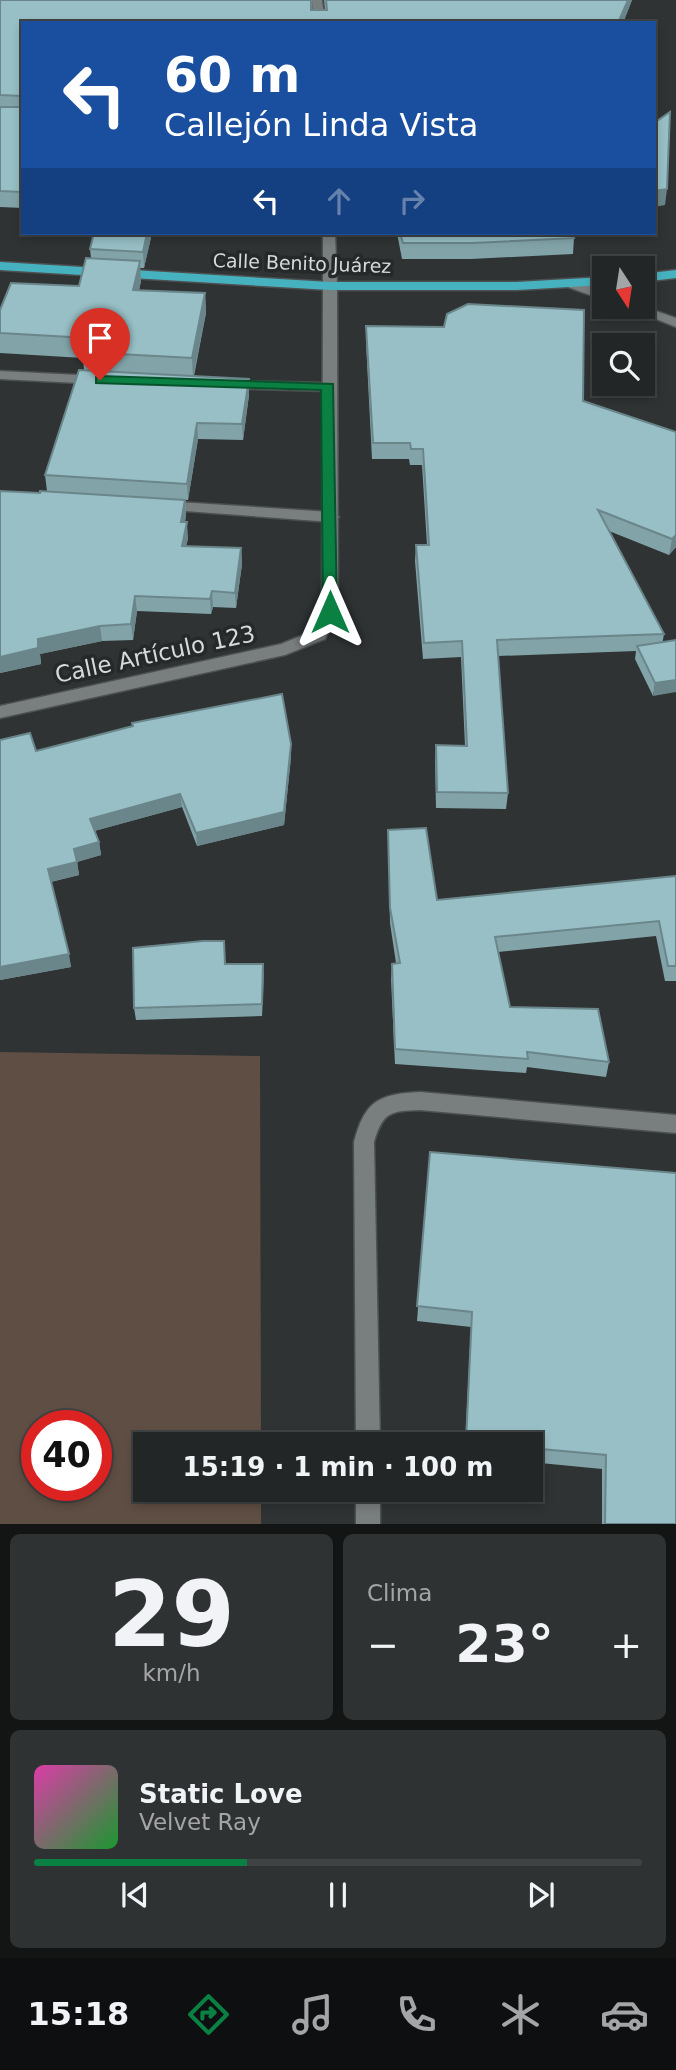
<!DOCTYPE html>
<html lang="es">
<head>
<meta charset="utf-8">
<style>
  :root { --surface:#232627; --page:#2f3233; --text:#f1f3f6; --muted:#a3a5a7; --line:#404344; --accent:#0b8043 }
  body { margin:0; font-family:"DejaVu Sans",sans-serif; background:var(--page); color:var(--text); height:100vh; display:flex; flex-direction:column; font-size:26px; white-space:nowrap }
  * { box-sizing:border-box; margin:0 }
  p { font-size:23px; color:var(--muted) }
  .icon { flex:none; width:38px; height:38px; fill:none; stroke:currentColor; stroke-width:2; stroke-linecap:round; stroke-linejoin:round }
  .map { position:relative; height:1524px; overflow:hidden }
  .drawer { display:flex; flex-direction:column; gap:10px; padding:10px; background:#131515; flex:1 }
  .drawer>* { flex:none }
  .banner { position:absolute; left:21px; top:21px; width:635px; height:214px; border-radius:0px; box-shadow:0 4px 10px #0003,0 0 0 2px var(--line); background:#1a4fa0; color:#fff; overflow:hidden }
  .needle { width:46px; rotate:168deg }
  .controls { position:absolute; left:592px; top:256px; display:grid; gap:14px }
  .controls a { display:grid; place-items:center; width:63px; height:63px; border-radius:0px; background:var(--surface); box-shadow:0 4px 10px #0003,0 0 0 2px var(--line); font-size:35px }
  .speed { position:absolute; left:21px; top:1410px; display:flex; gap:14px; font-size:35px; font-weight:700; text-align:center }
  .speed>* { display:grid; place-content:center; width:91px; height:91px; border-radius:50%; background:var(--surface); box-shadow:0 4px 10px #0003,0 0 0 2px var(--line); line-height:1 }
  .speed .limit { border:10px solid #d22; background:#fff; color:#111 }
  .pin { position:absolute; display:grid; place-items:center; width:60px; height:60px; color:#fff; margin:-72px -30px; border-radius:50% 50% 50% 0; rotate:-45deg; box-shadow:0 0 7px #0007 }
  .pin .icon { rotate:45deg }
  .me { position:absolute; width:77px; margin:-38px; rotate:0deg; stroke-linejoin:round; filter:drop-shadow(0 0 5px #0008) }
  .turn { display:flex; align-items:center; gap:24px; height:147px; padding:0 28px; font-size:32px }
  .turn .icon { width:91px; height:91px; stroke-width:2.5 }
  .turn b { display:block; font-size:49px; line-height:60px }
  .lanes { display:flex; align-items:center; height:66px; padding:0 28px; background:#0003; justify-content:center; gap:35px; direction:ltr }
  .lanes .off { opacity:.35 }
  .big { font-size:52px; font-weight:600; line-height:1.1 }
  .drawer .card { flex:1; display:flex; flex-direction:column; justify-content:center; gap:10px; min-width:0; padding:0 24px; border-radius:10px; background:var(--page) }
  .drawer .dial { align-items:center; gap:0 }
  .dial b { font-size:91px; line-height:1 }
  .song { display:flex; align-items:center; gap:21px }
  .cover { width:84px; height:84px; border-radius:10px; background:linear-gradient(135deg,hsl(320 70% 55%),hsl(130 70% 35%)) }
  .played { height:7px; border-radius:4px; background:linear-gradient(90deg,var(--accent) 35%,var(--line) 35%) }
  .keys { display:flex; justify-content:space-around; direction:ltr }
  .heat { display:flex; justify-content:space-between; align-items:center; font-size:38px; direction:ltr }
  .drawer .tiles { flex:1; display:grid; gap:10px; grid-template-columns:1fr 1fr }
  .card:last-child { grid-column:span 2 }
  .trip { position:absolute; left:133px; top:1432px; width:410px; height:70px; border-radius:0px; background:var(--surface); box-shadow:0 4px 10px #0003,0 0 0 2px var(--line); font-weight:600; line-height:70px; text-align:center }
  .menu { display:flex; height:112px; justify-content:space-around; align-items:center; background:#0e0f10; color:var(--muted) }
  .menu .icon { width:49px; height:49px }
  .menu .selected { color:var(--accent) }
  .menu b { font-size:32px; color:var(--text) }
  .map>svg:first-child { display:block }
  .green { fill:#5f4e43; fill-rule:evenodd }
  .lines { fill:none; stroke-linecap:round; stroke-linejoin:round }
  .service-casing { stroke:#4d5051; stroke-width:3 }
  .minor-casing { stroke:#4d5051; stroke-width:3 }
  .tertiary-casing { stroke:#4d5051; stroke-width:3 }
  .primary-casing { stroke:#4d5051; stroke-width:3 }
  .service { fill:#797e7f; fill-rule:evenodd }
  .minor { fill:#797e7f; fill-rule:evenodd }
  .tertiary { fill:#797e7f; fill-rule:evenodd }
  .primary { fill:#47b2bf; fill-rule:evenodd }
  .wall { fill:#82a4a9 }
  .shaded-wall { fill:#6a868a }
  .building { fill:#97bfc5; stroke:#6a868a; stroke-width:2 }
  .route { fill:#0b8043; stroke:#07532c; stroke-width:2 }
  .labels { text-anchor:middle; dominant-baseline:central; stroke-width:7; stroke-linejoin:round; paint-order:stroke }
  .far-street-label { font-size:19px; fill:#d7dada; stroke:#25292a }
  .street-label { font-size:23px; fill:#d7dada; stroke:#25292a }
</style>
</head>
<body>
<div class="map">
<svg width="676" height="1524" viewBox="0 0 676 1524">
  <rect width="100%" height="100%" fill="#2f3334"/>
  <!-- green -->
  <path class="green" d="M0,1052l260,4 1,388h-116v45h116v35h-261zM37,1426h59v60h-59z"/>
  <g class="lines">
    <defs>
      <g id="service">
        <path d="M570,279l34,12v9l-39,-14 -2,-3z"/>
        <path d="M624,306h18l34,12v9z"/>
      </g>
      <g id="minor">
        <path d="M312,0h10l3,23h-12z"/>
        <path d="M323,233h12l2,53 -7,4 -7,-4z"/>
        <path d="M0,371l98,5 7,4 -7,4 -98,-5z"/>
        <path d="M227,381l101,2 7,4 -7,4 -106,-3v-6z"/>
        <path d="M163,501l168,11 8,5 -8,5 -173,-13 -3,-3 3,-3z"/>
        <path d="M420,1092l256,23v18l-256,-23c-30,1 -37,2 -46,32l6,302h-24l-2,-302c11,-41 24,-48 66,-50z"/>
        <rect x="356" y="1489" width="24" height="35"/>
      </g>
      <path id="tertiary" d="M330,282l7,4 1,326 -13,27 -40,16 -285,63v-12l281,-62 32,-13 9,-19 1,-326z"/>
      <g id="primary">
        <path d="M0,262l330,20h187l87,-5v8l-87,5h-187l-330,-20z"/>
        <path d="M676,270v8l-34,4v-8z"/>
      </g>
    </defs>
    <!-- service casing -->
    <use href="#service" class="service-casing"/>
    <!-- minor casing -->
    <use href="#minor" class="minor-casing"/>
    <!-- tertiary casing -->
    <use href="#tertiary" class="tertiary-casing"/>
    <!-- primary casing -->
    <use href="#primary" class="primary-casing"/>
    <!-- service -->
    <use href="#service" class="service"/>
    <!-- minor -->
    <use href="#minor" class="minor"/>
    <!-- tertiary -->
    <use href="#tertiary" class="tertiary"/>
    <!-- primary -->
    <use href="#primary" class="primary"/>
  </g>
  <!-- wall -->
  <g class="wall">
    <path d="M0,0l311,10h14l-1,-10h308l-9,23h-600v185l-23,-1z"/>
    <path d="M152,233l-8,35h-4l1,13 -2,9 66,3 1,20 -12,63 55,3v16l-6,45 -45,-1 -10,61h-3l1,15 -1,7 3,16 -2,8 55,2 1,16 -6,44 -23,-1 -2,7 -74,-3 -4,29 -31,1 -62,13 1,10 -41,9 40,-180 7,-2 -2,-16 39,-105 -1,-12 -83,-5v-43l79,-24 12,-28 -1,-9z"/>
    <path d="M397,233h175l2,5 -1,16 -102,5h-69z"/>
    <path d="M366,326l310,106v115l-7,8 -60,-24 55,103 -11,62 -18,-37 1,-8 -138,5 10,137 -2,16 -70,-1 -1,-47 1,-16 29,1 -4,-89 -38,2 -8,-98 1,-16h11l-5,-80h-12l-1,-6h-37l-6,-117z"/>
    <path d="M132,723l159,21v13l-7,68 -87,21 -15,-39 -88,24 5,11 2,13 -24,7 2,13 -28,7 20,85 -71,13v-240l36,11 96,-25z"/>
    <path d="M388,830l49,70 239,-24v105h-11l-9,-45 -158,16 12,55 99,55 -3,15 -79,-10 -1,6 -131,-9 -4,-85 1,-15 4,-1 -6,-40z"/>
    <path d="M225,964h38l-1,52 -126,4 -2,-12z"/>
    <path d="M430,1152l246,372h-74v-55l-72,-7v-18h-65l6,-117 -54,-6z"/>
  </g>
  <!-- shaded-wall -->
  <g class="shaded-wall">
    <path d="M628,0h4l-9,23h-5z"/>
    <path d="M667,189l-2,16 -11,2v-16z"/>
    <path d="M147,233h5l-8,35 -1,-16z"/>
    <path d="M140,261l1,20 -6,29 -2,-20z"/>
    <path d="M205,293l1,20 -13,65 -1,-20z"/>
    <path d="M249,379v16l-6,45 -1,-16z"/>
    <path d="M197,423l1,16 -10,61 -1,-16z"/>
    <path d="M185,500l1,15 -4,23 -1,-16z"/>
    <path d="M187,522l1,16 -5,24 -1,-16z"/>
    <path d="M676,535v12l-7,8 3,-16z"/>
    <path d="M241,548l1,16 -6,44 -1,-15z"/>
    <path d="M212,591l1,16 -2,7 -1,-15z"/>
    <path d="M135,596l2,15 -4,29 -2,-16z"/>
    <path d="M100,626l2,15 -62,13 1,10 -41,9v-16l38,-18z"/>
    <path d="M676,680v12l-23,4 2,-13z"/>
    <path d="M291,744v13l-7,68 -87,21 -1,-13z"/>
    <path d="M180,794l2,13 -91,25 -1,-13z"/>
    <path d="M99,842l2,13 -25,7 -2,-13z"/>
    <path d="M77,862l2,13 -29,7 -2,-13z"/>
    <path d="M69,954l2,13 -71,13v-13z"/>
    <path d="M263,964l1,12 -2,40v-12z"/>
  </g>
  <!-- building -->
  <g class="building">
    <path d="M0,0h311v10h16l-1,-10h302l-10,23h-595v73l-23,-1z"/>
    <path d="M0,107h23v85l-23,-1z"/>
    <path d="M670,112l-3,77 -13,2v-68z"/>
    <path d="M94,233h53l-4,19 -53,-3z"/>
    <path d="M400,233h172l2,5 -102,5h-69z"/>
    <path d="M86,258l54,3 -7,29 72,3 -13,65 -110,-6 5,-14 -87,-5v-23l11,-27 68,3z"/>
    <path d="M468,304l116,6 -1,91 93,31v103l-4,4 -74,-29 66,124 -167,6 11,153 -71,-1 -1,-47 31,1 -5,-105 -38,2 -8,-98h13l-6,-96h-12l-1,-6h-37l-7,-117 78,1 3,-13z"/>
    <path d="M79,370l170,9 -7,45 -45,-1 -10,61 -142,-9z"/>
    <path d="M0,491l40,2v-2l145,9 -4,22h6l-5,24 59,2 -6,45 -23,-2 -2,8 -75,-3 -4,28 -31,2 -62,13v9l-38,9z"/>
    <path d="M676,640v40l-21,3 -18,-37z"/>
    <path d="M282,694l9,50 -7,68 -88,21 -16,-39 -90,25 9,23 -25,7 3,13 -29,7 21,85 -69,13v-227l30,-7 6,18 97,-25 -1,-3z"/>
    <path d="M426,828l11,72 239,-24v90h-8l-9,-45 -164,16 15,70 88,2 11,53 -82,-10 1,7 -133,-10 -3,-85 8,-1 -10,-55 -2,-78z"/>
    <path d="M203,941h21l1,23h38l-1,40 -128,4 -1,-60z"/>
    <path d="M430,1152l246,21v351h-71l1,-69 -76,-7v-4h-45l-19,-2 6,-130 -55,-6z"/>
  </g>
  <!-- route -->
  <path class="route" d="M100,376l233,8 4,228 -2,3h-10l-2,-3 -2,-222 -225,-7v-6z"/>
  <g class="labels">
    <!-- far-street labels -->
    <g class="far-street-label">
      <text transform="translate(302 263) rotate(2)">Calle Benito Juárez</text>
    </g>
    <!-- street labels -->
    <g class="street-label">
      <text transform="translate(155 654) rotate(-12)">Calle Artículo 123</text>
    </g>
  </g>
</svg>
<div class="controls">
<a><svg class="needle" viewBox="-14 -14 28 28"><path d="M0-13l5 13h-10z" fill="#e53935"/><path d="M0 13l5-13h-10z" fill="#a3a5a7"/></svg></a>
<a><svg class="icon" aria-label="search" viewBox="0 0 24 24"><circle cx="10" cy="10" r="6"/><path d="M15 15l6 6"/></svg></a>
</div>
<div class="speed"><div class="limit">40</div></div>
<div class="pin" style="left:100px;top:380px;background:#d93025"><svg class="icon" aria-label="arrive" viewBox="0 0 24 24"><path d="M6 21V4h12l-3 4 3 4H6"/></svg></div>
<svg class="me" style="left:330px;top:612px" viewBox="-20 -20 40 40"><path d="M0-17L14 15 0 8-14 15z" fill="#0b8043" stroke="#fff" stroke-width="4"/></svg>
<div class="trip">15:19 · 1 min · 100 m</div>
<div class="banner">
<div class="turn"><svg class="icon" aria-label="left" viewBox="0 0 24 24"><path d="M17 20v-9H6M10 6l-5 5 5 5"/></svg><div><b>60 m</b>Callejón Linda Vista</div></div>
<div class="lanes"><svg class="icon" aria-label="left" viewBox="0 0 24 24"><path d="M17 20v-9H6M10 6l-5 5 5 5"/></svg><svg class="icon off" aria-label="ahead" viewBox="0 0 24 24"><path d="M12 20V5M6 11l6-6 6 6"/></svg><svg class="icon off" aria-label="right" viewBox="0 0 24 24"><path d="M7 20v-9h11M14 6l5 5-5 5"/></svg></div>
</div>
</div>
<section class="drawer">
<div class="tiles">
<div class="card dial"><b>29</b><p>km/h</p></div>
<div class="card"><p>Clima</p>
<div class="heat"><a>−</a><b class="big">23°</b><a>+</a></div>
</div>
<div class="card">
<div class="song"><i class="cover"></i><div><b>Static Love</b><p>Velvet Ray</p></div></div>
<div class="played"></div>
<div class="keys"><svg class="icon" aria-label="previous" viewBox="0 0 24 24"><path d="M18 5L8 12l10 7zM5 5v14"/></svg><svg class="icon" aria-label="pause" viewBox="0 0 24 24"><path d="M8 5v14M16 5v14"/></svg><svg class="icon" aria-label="next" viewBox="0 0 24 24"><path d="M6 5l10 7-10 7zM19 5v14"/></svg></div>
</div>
</div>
</section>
<nav class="menu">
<b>15:18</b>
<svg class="icon selected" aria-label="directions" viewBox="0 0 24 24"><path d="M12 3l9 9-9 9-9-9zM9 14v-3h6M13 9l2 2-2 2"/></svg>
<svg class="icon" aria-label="music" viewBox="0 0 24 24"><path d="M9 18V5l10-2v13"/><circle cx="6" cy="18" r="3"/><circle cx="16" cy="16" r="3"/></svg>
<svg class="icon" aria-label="phone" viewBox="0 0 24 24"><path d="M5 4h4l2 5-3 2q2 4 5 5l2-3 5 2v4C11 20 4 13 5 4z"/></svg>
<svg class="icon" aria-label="climate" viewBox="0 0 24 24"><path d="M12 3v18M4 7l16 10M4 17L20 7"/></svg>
<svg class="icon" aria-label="car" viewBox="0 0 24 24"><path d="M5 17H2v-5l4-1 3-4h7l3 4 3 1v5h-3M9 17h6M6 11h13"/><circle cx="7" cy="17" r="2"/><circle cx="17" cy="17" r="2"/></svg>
</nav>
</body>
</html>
